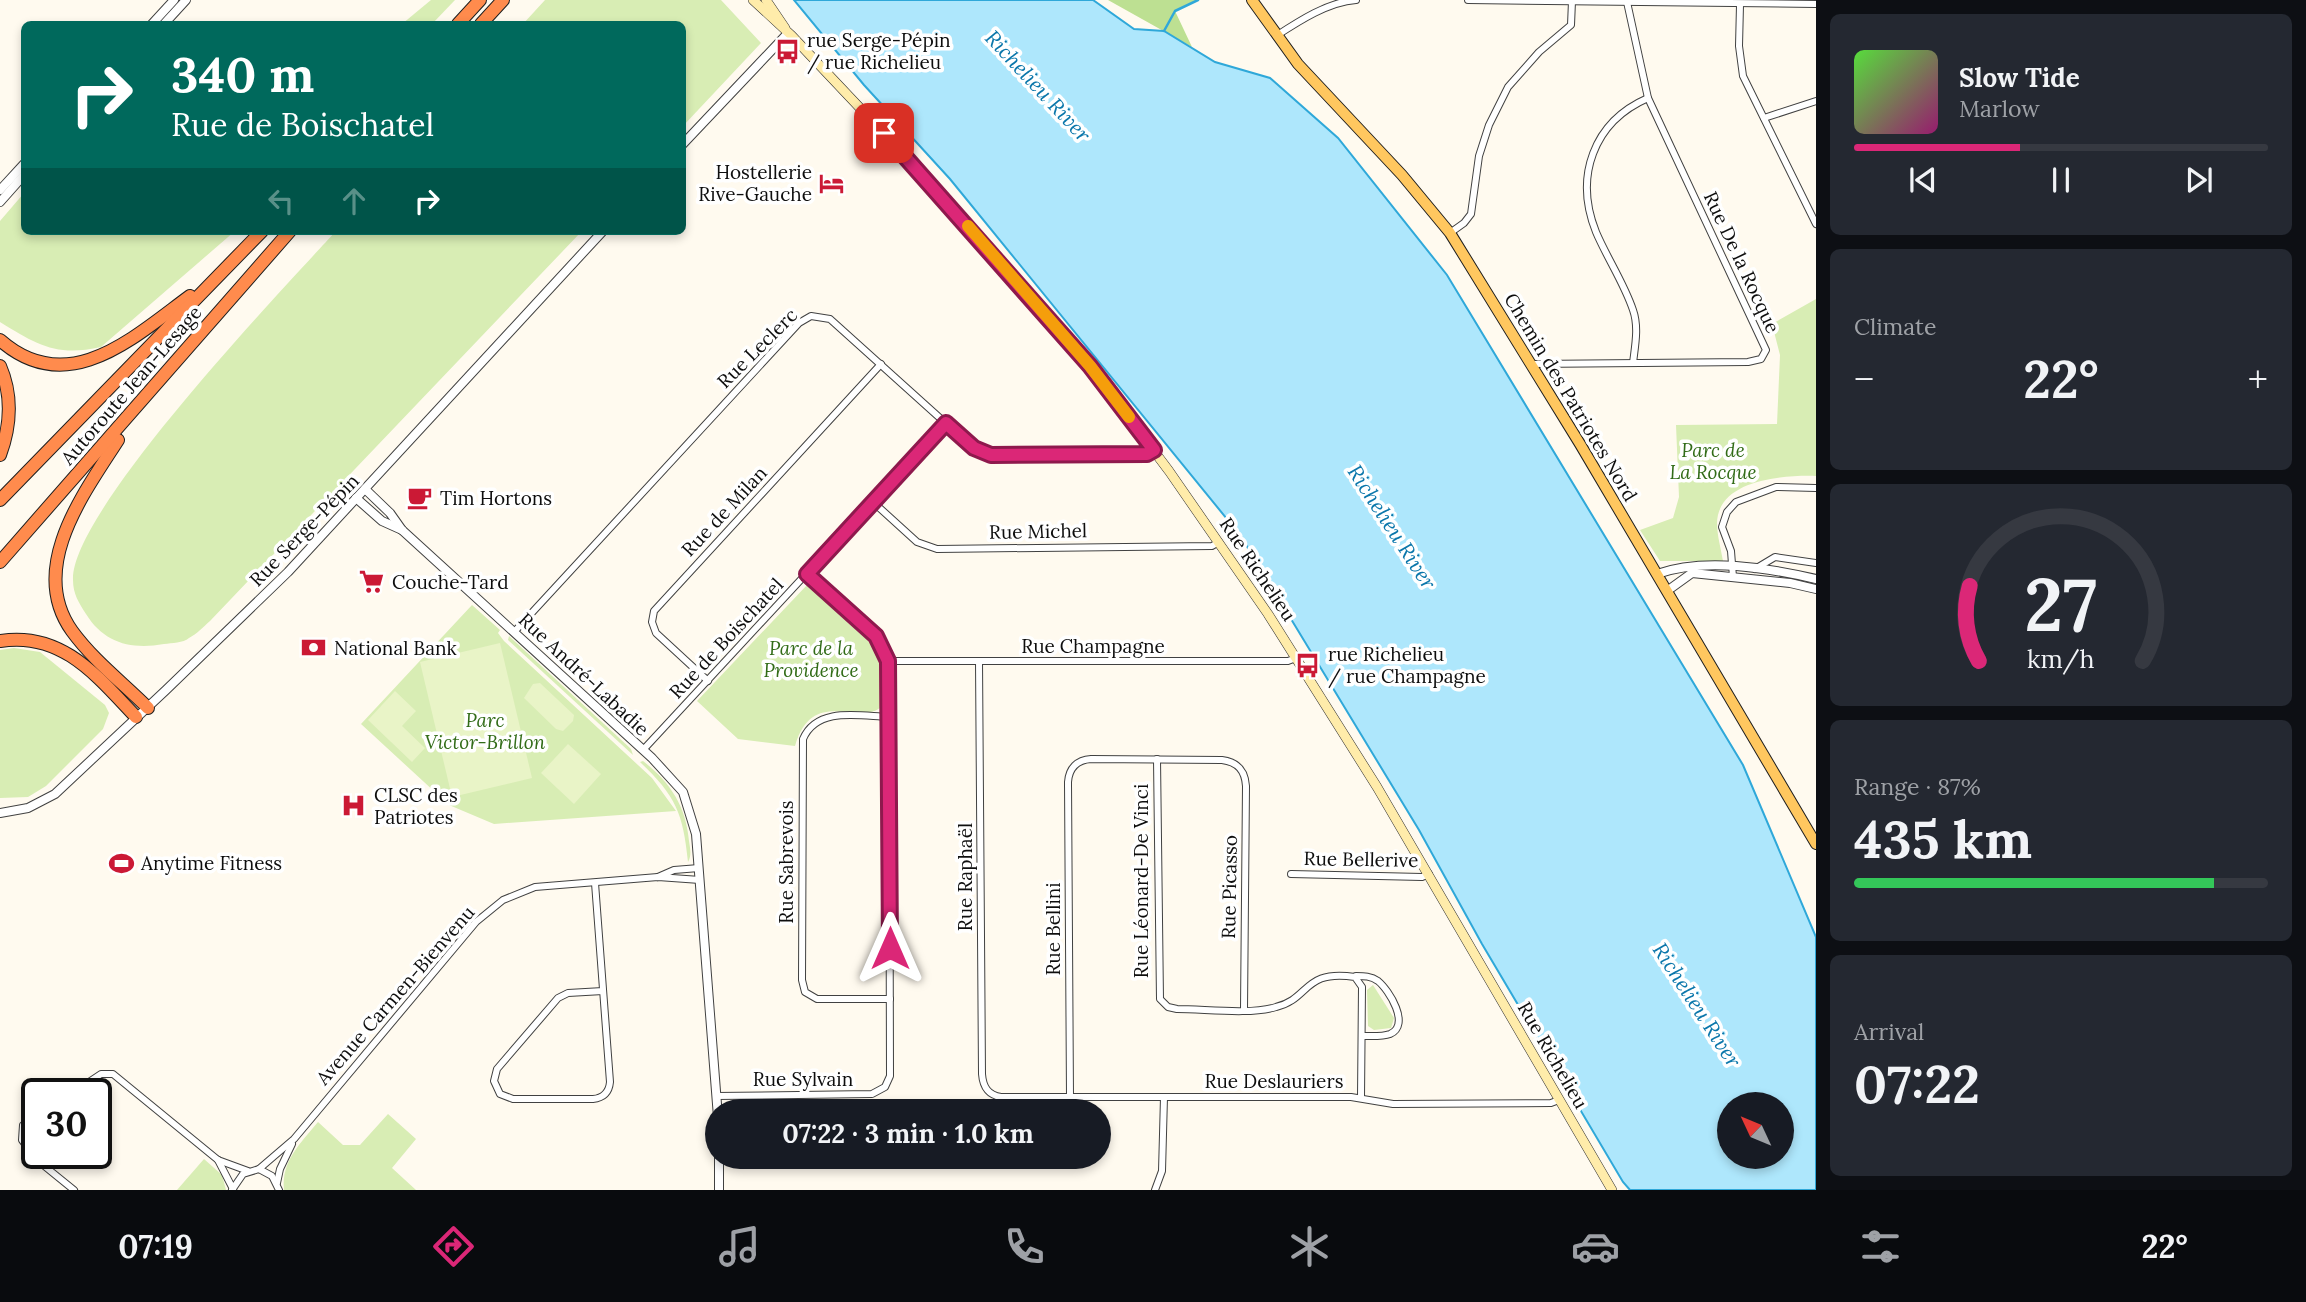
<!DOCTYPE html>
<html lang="en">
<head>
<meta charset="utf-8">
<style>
  :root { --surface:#171b24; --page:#242831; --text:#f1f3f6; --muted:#9ea1a6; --line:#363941; --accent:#db2777 }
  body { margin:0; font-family:Lora,serif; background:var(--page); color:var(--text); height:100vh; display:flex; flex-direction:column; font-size:26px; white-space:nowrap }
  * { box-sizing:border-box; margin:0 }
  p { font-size:23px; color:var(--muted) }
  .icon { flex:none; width:38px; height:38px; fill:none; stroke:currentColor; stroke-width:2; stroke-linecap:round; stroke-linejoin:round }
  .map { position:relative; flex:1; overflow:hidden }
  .side { display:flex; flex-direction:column; gap:14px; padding:14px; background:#0d0f14; width:490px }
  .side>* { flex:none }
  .banner { position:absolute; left:21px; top:21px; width:665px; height:214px; border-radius:10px; box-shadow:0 4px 10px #0003; background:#00695c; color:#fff; overflow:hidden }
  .needle { width:46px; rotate:314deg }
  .buttons { position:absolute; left:1717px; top:1092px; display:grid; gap:14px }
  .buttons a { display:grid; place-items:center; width:77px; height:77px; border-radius:50%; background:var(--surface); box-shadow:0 4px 10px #0003; font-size:35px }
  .speed { position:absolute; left:21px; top:1078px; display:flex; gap:14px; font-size:35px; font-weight:700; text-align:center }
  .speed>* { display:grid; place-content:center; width:91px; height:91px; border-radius:50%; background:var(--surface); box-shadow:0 4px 10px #0003; line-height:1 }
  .speed .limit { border:4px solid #111; border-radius:10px; background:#fff; color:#111 }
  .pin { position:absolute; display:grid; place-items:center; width:60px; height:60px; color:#fff; margin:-30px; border-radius:14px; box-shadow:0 4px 10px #0006 }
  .me { position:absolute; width:77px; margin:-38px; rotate:0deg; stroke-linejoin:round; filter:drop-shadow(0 0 5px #0008) }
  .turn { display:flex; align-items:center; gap:24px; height:147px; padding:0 35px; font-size:32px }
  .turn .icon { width:91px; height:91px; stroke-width:2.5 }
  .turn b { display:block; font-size:49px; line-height:60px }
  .lanes { display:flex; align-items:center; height:66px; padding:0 35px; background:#0003; justify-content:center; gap:35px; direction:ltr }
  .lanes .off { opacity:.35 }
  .big { font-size:52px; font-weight:800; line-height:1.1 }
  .side .card { flex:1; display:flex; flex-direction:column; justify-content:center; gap:10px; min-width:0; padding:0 24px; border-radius:10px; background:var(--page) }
  .side .dial { align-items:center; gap:0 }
  .dial svg { height:182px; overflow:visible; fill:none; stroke:var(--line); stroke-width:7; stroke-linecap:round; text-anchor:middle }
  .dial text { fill:var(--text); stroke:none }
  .song { display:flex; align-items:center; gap:21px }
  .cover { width:84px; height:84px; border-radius:10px; background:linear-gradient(135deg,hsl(110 70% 55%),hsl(320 70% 35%)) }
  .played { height:7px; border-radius:4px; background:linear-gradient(90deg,var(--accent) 40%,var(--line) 40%) }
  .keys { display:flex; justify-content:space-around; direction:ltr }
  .heat { display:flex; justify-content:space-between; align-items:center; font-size:38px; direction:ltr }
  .charge { height:10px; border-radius:5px; background:linear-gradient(90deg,#34c759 87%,var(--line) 0) }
  .trip { position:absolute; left:705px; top:1099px; width:406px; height:70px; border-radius:35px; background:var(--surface); box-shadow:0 4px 10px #0003; font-weight:800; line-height:70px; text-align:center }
  .menu { display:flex; height:112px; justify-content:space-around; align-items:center; background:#090b0e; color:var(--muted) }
  .menu .icon { width:49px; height:49px }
  .menu .active { color:var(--accent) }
  .menu b { font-size:32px; color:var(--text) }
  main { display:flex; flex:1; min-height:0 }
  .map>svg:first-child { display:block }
  .green { fill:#d8edb4 }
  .forest { fill:#bde092 }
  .pitch { fill:#e9f4c7 }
  .water { fill:#aee7fc; stroke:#2fa8d9; stroke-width:2; fill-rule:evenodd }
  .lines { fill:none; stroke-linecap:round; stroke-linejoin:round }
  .stream { stroke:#2fa8d9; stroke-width:2.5 }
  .minor-casing { stroke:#414141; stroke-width:8 }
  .tertiary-casing { stroke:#414141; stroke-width:10 }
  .secondary-casing { stroke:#303030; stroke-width:10 }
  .primary-casing { stroke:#1f1f1f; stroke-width:12 }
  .motorway-casing { stroke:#1f1f1f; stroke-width:14 }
  .minor { stroke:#fff; stroke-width:6 }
  .tertiary { stroke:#fff; stroke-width:8 }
  .secondary { stroke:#ffecaa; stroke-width:9 }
  .primary { stroke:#ffc75f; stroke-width:10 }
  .motorway { stroke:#ff8b4d; stroke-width:12 }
  .route-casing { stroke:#8e194d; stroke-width:18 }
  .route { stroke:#db2777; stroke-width:12 }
  .slow { stroke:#f59e0b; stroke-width:12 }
  .labels { text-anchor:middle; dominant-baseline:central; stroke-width:7; stroke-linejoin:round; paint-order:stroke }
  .poi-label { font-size:19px; fill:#0e0e0e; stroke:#fff; text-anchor:start }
  .street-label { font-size:19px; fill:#0e0e0e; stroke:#fff }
  .park-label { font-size:19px; font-style:italic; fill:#326c18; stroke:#fff }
  .water-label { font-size:21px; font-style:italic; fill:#0b77ab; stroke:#fff }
</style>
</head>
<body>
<main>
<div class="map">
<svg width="1816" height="1190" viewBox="0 0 1816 1190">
  <rect width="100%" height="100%" fill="#fffaef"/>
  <!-- green -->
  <g class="green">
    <path d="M431,0h24l-23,24h-30z"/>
    <path d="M545,0h176l40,43 -78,83 -1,-102h-159z"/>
    <path d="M24,193v38h211l-134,116c-44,10 -64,-2 -101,-25v-101z"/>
    <path d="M336,231h246l-372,390c-7,6 -13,13 -21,17 -6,5 -17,5 -25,6 -33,6 -60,-1 -78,-30 -7,-11 -13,-20 -13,-34 -3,-68 210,-291 263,-349z"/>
    <path d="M1816,299v177c-31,-1 -98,3 -99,47 0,12 4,26 6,38h-63l-20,-31 33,-12 6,-21 -3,-72 101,-1 3,-69 -8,-31z"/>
    <path d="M807,585l7,2c46,43 74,50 68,119 -22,22 -69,-21 -87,40l-57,-7 -41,-38z"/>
    <path d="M472,605l28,25 -2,3 6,8 148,137 24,33 -182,13 -45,-19 -88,-81z"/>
    <path d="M509,636l122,113 2,6 -125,-115z"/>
    <path d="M14,648l26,4 65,53 4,8 -6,16 -57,57 -18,11 -28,1v-148z"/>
    <path d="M643,761c27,21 43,45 46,80 1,7 3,14 -1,21 -5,-49 -12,-66 -48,-100z"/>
    <path d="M1373,985l21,33 -3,10 -17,2 -6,-4 -1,-36z"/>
    <path d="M388,1114l28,25 -24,29 24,22h-132c-3,-29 16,-46 34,-68l25,23h17z"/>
    <path d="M204,1159l18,16 4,15h-49z"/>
  </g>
  <!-- forest -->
  <path class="forest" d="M1108,0h90l-23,11 17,36z"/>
  <!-- pitch -->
  <g class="pitch">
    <path d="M500,643l32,135 -80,19 -32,-135z"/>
    <path d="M540,683l34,32 -1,6 -10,10 -7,-2 -32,-31 9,-14z"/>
    <path d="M395,691l21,20 -14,15 23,22 -13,14 -44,-42z"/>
    <path d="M568,744l33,30 -27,30 -33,-31z"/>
  </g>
  <!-- water -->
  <path class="water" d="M794,0h299l41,29 30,2 51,31 55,16 68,60 109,137 296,490 73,172v253h-186l-7,-8 -141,-238 -63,-114 -179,-295 -290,-356 -86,-94zM1729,1104h53v53h-53z"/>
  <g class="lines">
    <!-- stream -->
    <path class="stream" d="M1164,31l11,-20 23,-11"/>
    <defs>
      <g id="minor">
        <path d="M1468,0l348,4"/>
        <path d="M1740,5l-1,41 4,30 73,148"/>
        <path d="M1276,36c23,-15 52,-34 80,-36"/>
        <path d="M1764,118l52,-17"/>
        <path d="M1450,233l14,-10 7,-9 8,-58 10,-31 19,-38 31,-35 32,-27 1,-24"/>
        <path d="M1633,363c2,-17 6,-36 0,-53 -9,-27 -26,-52 -37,-78 -22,-55 -3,-110 52,-134"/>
        <path d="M1532,364l216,-2 13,-3 5,-9 -118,-252 -21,-96"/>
        <path d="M873,502l44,40 20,7 275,-3 7,-4"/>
        <path d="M1755,569l20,-12 41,6"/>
        <path d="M1733,577l-2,-26 -9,-24 5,-15 9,-10 40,-15 40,1"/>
        <path d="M515,631l284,-308 12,-7 19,3 141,127 13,7 163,1 7,-4"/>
        <path d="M889,661h399l8,-3"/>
        <path d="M979,661l3,413c1,13 6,21 19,23h350l42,7 158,-1 8,-3"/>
        <path d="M708,681l-52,-48 -4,-11 2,-11 227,-247"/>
        <path d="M888,717c-28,-1 -71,-11 -85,22l-1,241 3,12 12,7h73"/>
        <path d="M643,750l303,-327"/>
        <path d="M1157,759l3,240 8,8 9,2c29,0 72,6 99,-2 34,-8 27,-38 79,-30l7,10 -1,111"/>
        <path d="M1291,874l131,3 7,-3"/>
        <path d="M658,877l16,-7 25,-2"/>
        <path d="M595,883l15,199c-1,11 -7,16 -17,17h-80l-13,-5 -6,-13 3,-12 61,-71 10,-5 35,-2"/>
        <path d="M1356,976c8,0 15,0 22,5 11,9 33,44 12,53 -8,3 -20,2 -28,2"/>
        <path d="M71,1094l30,-20h12l105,86 30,11"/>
        <path d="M716,1096l156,-2 13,-7 5,-11 -1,-415 -13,-25 -69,-62"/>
        <path d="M1070,1097l-2,-315c1,-14 9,-22 23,-23l131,1c16,2 23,11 24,26l-2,223"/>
        <path d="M37,1116l-14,9 -1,15 15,20 37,30"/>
        <path d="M218,1160l15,29"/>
        <path d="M259,1169l35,-30 182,-217 27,-22 32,-13 123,-10 42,3"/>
        <path d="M277,1183l3,-14 12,-25"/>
        <path d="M232,1190l11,-16 16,-5 13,7 7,14"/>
        <path d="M1155,1190l7,-19 2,-74"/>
      </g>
      <g id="tertiary">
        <path d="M152,24l22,-24"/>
        <path d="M164,24l22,-24"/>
        <path d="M682,145l106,-112"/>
        <path d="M0,190l24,-26"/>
        <path d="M0,202l24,-27"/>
        <path d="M365,489l25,24 12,17 250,228 31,34 13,42 22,283"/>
        <path d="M356,498l26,23 20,9"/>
        <path d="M1657,574c47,-17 111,-6 159,5"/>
        <path d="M1667,591l25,-18 98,10 26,6"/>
        <path d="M0,813l28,-5 27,-14 111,-104 122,-118 315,-341"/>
        <path d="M719,1190v-33"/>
      </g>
      <g id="secondary">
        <path d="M753,0l39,36 136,144 162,186 79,105 99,143 109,173 235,403"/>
        <path d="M766,0l19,28"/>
      </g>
      <path id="primary" d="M1252,0l46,64 104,111 48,58 130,211 236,400"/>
      <g id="motorway">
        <path d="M458,24l22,-24"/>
        <path d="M481,24l22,-24"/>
        <path d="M0,340c68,60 134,-3 190,-44"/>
        <path d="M0,366c13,30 11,59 0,89"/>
        <path d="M118,440c-34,53 -91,128 -46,191 21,29 51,52 76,77"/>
        <path d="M0,500l262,-269"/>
        <path d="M0,562l290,-331"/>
        <path d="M0,641c62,-10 97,35 136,76"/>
      </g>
    </defs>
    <!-- minor casing -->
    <use href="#minor" class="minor-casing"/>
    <!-- tertiary casing -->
    <use href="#tertiary" class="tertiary-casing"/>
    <!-- secondary casing -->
    <use href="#secondary" class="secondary-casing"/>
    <!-- primary casing -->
    <use href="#primary" class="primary-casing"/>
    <!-- motorway casing -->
    <use href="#motorway" class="motorway-casing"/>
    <!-- minor -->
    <use href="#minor" class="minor"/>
    <!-- tertiary -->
    <use href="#tertiary" class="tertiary"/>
    <!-- secondary -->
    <use href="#secondary" class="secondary"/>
    <!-- primary -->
    <use href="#primary" class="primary"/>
    <!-- motorway -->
    <use href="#motorway" class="motorway"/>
  </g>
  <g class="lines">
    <defs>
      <path id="route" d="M884,133l206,233 64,84 -7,4 -156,1 -17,-7 -28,-25 -139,151 69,62 12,25 2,287"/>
    </defs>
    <!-- route casing -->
    <use href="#route" class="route-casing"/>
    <!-- route -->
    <use href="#route" class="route"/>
    <!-- slow -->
    <path class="slow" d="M968,226l122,140 39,51"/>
  </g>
  <!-- icons -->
  <defs>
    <symbol id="bus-bare" viewBox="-9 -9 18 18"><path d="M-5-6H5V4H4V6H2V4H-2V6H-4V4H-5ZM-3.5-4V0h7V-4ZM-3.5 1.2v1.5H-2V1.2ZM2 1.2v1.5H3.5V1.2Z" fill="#cb1935" stroke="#fff" stroke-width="2.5" paint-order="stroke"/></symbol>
    <symbol id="hotel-bare" viewBox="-9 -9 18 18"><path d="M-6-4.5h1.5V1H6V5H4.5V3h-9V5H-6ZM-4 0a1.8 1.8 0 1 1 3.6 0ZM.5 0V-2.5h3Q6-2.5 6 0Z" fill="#cb1935" stroke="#fff" stroke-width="2.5" paint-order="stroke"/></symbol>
    <symbol id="cafe-bare" viewBox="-9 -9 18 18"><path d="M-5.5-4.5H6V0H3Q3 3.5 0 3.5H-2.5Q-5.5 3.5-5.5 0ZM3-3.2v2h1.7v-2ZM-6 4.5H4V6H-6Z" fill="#cb1935" stroke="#fff" stroke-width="2.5" paint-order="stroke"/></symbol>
    <symbol id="supermarket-bare" viewBox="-9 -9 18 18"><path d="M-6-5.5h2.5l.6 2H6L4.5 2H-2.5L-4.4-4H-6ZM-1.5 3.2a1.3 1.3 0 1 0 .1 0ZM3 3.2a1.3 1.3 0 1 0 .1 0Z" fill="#cb1935" stroke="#fff" stroke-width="2.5" paint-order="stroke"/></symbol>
    <symbol id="bank-bare" viewBox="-9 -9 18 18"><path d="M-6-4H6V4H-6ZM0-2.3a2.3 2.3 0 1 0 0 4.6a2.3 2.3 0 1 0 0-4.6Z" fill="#cb1935" stroke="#fff" stroke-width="2.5" paint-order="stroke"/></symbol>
    <symbol id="hospital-bare" viewBox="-9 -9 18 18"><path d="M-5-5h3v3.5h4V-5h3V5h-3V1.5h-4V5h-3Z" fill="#cb1935" stroke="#fff" stroke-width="2.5" paint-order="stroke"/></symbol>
    <symbol id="stadium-bare" viewBox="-9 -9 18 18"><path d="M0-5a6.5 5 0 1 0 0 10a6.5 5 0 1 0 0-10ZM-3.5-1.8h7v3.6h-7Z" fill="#cb1935" stroke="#fff" stroke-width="2.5" paint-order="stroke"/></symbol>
  </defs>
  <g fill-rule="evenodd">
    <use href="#bus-bare" x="770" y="34" width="35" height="35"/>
    <use href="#hotel-bare" x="814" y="166" width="35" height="35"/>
    <use href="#cafe-bare" x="402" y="480" width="35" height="35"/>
    <use href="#supermarket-bare" x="354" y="564" width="35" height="35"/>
    <use href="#bank-bare" x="296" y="630" width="35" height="35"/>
    <use href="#bus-bare" x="1290" y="648" width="35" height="35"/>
    <use href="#hospital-bare" x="336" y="788" width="35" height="35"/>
    <use href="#stadium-bare" x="104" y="846" width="35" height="35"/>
  </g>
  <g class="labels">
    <!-- poi labels -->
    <g class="poi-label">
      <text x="807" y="40">rue Serge-Pépin<tspan x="807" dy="22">/ rue Richelieu</tspan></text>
      <text x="812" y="172" text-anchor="end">Hostellerie<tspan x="812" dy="22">Rive-Gauche</tspan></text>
      <text x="440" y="498">Tim Hortons</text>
      <text x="392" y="582">Couche-Tard</text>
      <text x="334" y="648">National Bank</text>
      <text x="1328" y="654">rue Richelieu<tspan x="1328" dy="22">/ rue Champagne</tspan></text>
      <text x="374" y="795">CLSC des<tspan x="374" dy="22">Patriotes</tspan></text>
      <text x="141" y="863">Anytime Fitness</text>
    </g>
    <!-- street labels -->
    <g class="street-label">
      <text transform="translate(1742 262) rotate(65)">Rue De la Rocque</text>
      <text transform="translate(757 348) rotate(-45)">Rue Leclerc</text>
      <text transform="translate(131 385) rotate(-49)">Autoroute Jean-Lesage</text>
      <text transform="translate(1571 397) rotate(59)">Chemin des Patriotes Nord</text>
      <text transform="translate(724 511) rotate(-47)">Rue de Milan</text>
      <text transform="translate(304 530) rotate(-46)">Rue Serge-Pépin</text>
      <text transform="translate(1038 531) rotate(-1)">Rue Michel</text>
      <text transform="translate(1258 569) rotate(56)">Rue Richelieu</text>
      <text transform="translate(726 638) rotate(-47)">Rue de Boischatel</text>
      <text x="1093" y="646">Rue Champagne</text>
      <text transform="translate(584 674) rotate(43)">Rue André-Labadie</text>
      <text transform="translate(1361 859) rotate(1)">Rue Bellerive</text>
      <text transform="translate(786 862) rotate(-90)">Rue Sabrevois</text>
      <text transform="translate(965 877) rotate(-90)">Rue Raphaël</text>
      <text transform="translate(1141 881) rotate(-90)">Rue Léonard-De Vinci</text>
      <text transform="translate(1229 887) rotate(-89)">Rue Picasso</text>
      <text transform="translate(1053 929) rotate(-90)">Rue Bellini</text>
      <text transform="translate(395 995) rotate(-49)">Avenue Carmen-Bienvenu</text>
      <text transform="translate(1553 1055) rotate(60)">Rue Richelieu</text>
      <text x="803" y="1079">Rue Sylvain</text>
      <text x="1274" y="1081">Rue Deslauriers</text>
    </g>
    <!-- park labels -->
    <g class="park-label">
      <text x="1713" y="450">Parc de<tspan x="1713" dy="22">La Rocque</tspan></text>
      <text x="811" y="648">Parc de la<tspan x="811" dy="22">Providence</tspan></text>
      <text x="485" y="720">Parc<tspan x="485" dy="22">Victor-Brillon</tspan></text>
    </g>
    <!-- water labels -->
    <g class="water-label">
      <text transform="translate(1038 86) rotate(47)">Richelieu River</text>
      <text transform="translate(1392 527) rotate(57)">Richelieu River</text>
      <text transform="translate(1697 1005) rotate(57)">Richelieu River</text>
    </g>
  </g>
</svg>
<div class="buttons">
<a><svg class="needle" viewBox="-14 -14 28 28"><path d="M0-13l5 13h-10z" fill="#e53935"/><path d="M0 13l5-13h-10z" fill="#9ea1a6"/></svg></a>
</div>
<div class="speed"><div class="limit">30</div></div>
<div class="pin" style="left:884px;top:133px;background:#d93025"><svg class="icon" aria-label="arrive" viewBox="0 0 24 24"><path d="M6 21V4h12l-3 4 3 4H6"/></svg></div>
<svg class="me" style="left:890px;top:948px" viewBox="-20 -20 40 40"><path d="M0-17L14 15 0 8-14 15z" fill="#db2777" stroke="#fff" stroke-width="4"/></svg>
<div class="trip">07:22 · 3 min · 1.0 km</div>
<div class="banner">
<div class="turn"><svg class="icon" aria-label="right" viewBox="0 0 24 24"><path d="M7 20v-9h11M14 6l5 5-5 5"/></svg><div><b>340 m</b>Rue de Boischatel</div></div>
<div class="lanes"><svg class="icon off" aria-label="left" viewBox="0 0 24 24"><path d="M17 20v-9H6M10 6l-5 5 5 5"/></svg><svg class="icon off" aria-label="ahead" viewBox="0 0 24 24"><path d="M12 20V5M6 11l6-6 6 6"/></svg><svg class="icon" aria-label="right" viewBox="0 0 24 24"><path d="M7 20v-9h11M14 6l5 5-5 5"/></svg></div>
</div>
</div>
<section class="side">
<div class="card">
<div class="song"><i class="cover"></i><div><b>Slow Tide</b><p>Marlow</p></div></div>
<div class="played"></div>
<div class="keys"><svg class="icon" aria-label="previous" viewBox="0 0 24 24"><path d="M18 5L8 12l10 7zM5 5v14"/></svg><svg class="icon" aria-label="pause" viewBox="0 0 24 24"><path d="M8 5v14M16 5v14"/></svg><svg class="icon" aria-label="next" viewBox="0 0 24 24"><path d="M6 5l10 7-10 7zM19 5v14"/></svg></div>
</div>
<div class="card"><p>Climate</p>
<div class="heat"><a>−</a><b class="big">22°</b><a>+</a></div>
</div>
<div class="card dial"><svg viewBox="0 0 100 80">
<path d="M14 69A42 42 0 1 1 86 69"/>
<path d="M14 69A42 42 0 0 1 10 36" stroke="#db2777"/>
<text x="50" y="56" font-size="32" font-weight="700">27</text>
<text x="50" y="72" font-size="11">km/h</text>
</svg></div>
<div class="card"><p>Range · 87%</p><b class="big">435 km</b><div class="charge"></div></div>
<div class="card"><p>Arrival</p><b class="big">07:22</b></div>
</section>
</main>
<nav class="menu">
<b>07:19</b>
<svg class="icon active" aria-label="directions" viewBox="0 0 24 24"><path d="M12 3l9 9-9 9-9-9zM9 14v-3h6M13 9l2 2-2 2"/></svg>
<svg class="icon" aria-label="music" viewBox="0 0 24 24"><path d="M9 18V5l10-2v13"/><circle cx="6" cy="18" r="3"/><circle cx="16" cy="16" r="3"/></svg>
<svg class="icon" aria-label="phone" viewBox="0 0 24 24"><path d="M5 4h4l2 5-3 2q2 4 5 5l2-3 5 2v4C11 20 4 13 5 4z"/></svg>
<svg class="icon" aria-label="climate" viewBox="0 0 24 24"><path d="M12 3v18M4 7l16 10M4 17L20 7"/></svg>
<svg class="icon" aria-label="car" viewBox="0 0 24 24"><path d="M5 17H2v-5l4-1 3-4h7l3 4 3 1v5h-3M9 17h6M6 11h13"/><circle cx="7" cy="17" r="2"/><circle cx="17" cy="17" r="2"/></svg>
<svg class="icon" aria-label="filters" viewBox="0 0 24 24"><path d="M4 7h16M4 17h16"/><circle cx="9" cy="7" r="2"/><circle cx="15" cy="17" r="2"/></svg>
<b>22°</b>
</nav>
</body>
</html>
